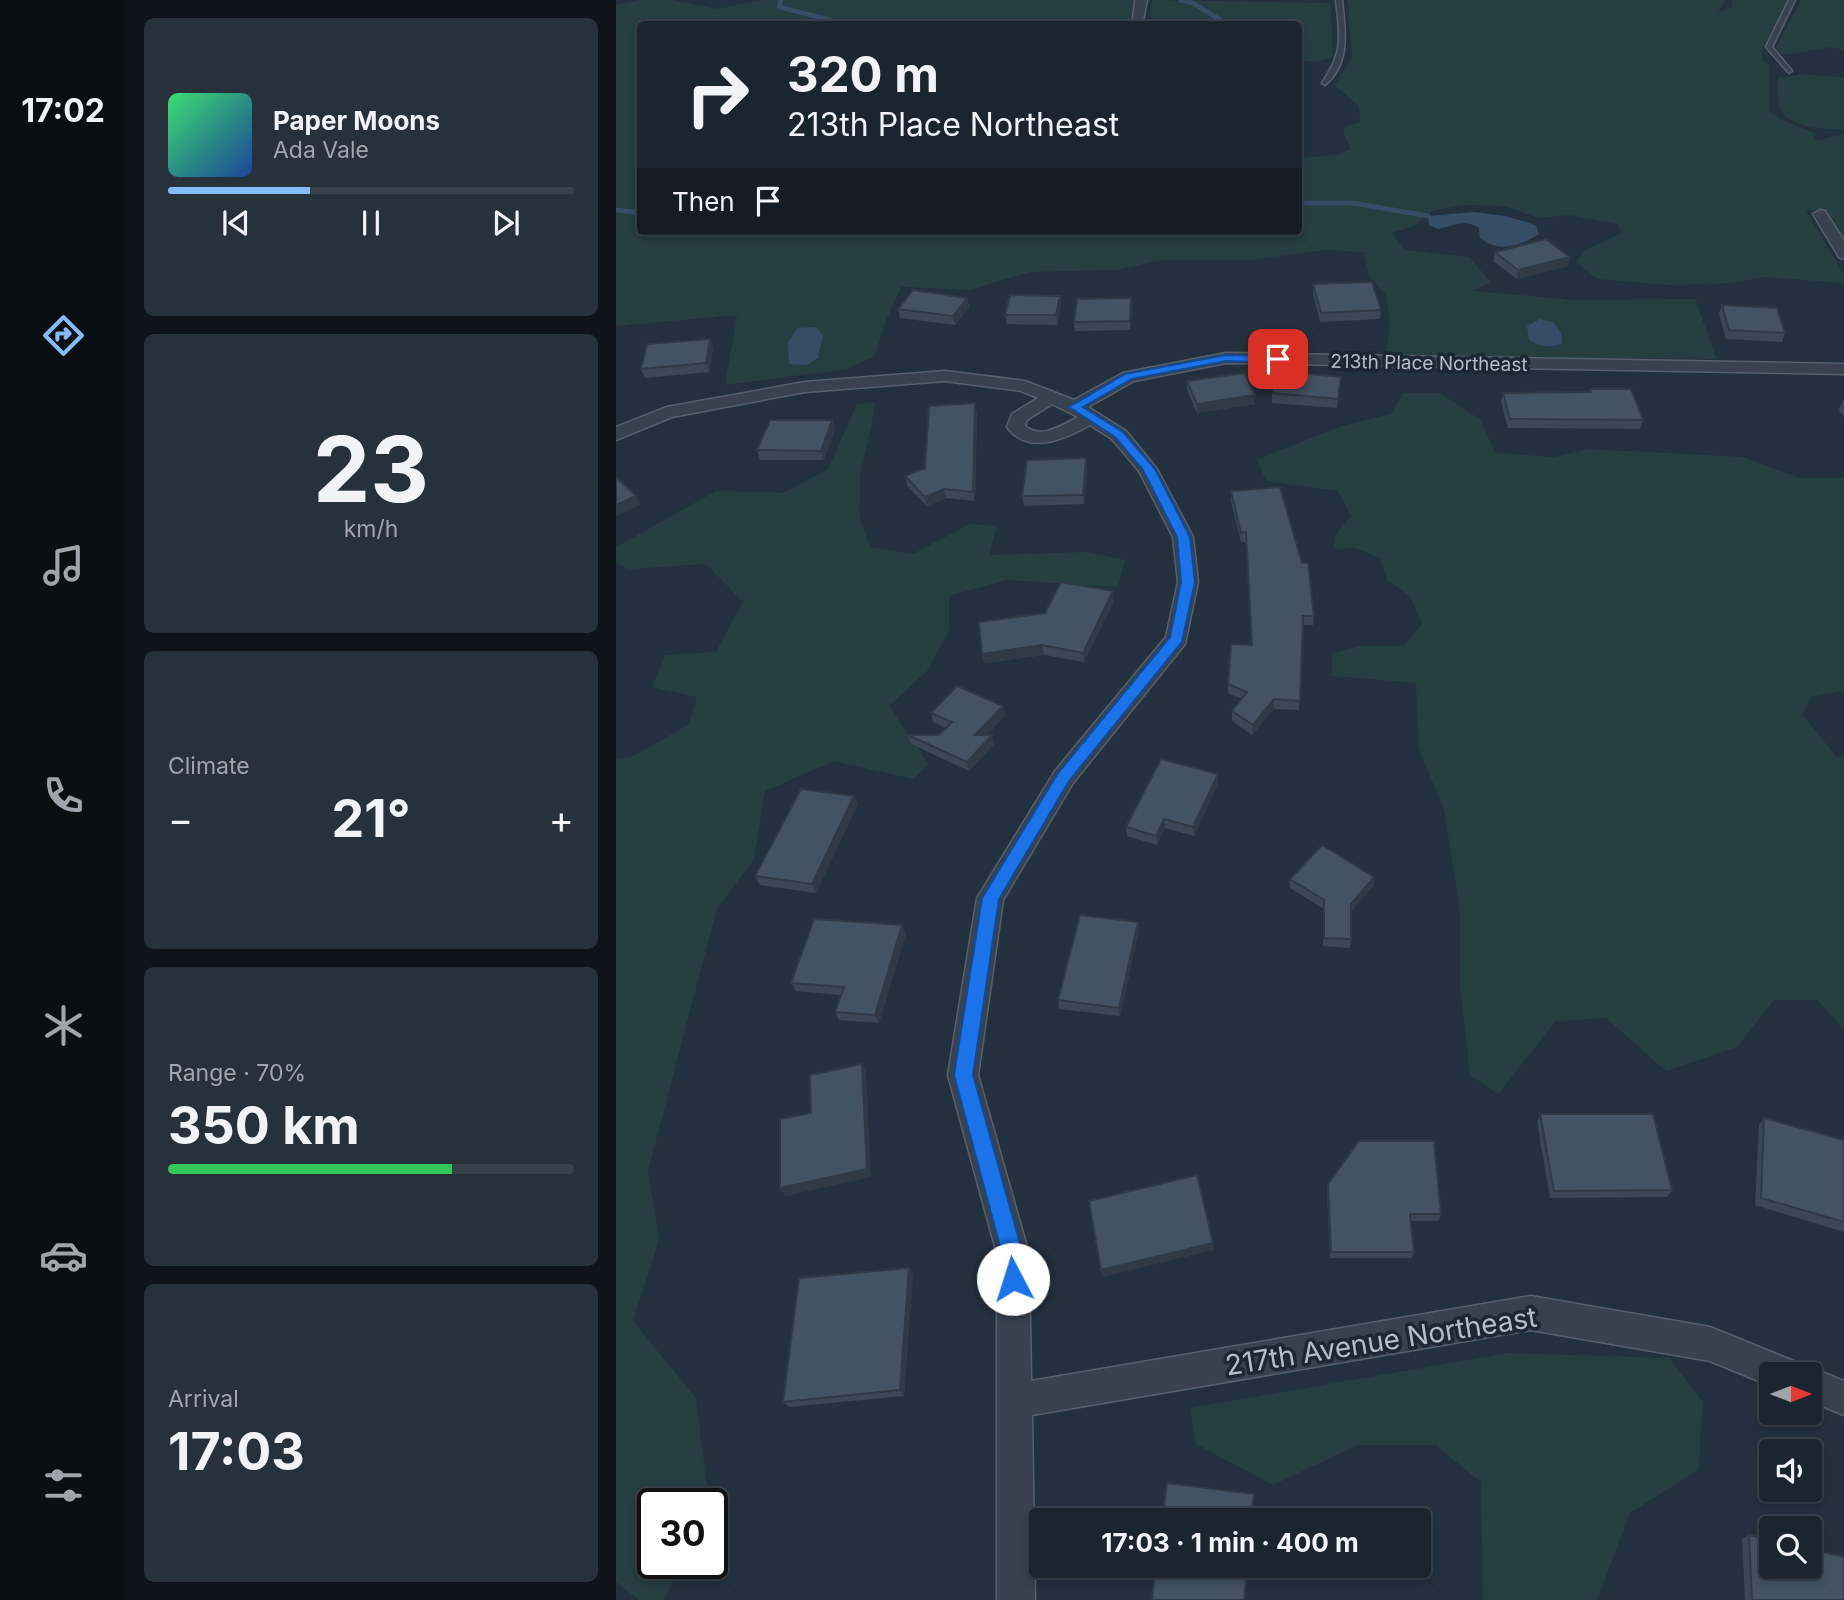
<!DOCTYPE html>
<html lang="en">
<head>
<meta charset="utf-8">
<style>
  :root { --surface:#1a252e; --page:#27313a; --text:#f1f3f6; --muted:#9fa5aa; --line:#38424a; --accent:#85bcfc }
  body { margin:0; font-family:Inter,sans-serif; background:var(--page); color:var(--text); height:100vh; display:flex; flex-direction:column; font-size:26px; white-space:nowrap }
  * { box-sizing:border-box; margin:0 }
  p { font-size:23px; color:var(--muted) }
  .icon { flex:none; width:38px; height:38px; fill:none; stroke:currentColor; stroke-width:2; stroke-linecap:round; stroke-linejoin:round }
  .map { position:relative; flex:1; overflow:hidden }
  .sheet { display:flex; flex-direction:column; gap:18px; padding:18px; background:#0e1419; width:490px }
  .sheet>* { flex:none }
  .guide { position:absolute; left:21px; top:21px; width:665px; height:214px; border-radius:7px; box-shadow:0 4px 10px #0003,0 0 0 2px var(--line); background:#1a252e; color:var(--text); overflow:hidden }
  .needle { width:46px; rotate:90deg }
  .controls { position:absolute; left:1143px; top:1362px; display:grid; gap:14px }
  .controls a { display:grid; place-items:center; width:63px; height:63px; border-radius:7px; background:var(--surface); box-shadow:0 4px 10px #0003,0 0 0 2px var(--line); font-size:35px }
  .speed { position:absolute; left:21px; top:1488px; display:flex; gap:14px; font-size:35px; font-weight:700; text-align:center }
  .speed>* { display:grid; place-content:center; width:91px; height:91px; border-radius:50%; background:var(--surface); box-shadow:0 4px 10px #0003,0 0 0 2px var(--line); line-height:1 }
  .speed .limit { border:4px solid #111; border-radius:10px; background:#fff; color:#111 }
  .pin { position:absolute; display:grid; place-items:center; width:60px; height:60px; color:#fff; margin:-30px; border-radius:14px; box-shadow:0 4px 10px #0006 }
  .me { position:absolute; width:77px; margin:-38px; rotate:355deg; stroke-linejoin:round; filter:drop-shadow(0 0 5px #0008) }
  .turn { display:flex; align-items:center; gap:24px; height:147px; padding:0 35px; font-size:32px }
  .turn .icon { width:91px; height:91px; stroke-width:2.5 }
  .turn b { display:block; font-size:49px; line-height:60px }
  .then { display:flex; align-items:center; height:66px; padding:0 35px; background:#0003; gap:14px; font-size:26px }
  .big { font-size:52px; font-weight:700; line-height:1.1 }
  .sheet .tile { flex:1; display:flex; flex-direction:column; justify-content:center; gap:10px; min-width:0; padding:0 24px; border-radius:10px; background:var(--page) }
  .sheet .dial { align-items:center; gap:0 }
  .dial b { font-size:91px; line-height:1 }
  .song { display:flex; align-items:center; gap:21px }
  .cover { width:84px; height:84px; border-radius:10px; background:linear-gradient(135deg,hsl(140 70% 55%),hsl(220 70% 35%)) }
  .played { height:7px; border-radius:4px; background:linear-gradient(90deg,var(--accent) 35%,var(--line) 35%) }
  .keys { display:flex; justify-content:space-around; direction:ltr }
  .heat { display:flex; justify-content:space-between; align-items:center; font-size:38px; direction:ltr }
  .charge { height:10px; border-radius:5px; background:linear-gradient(90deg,#34c759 70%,var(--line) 0) }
  .trip { position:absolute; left:413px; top:1508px; width:402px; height:70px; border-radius:7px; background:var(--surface); box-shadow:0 4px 10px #0003,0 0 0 2px var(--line); font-weight:700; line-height:70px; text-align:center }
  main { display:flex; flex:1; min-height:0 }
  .tabs { display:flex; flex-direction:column; width:126px; justify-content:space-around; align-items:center; background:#0a0f12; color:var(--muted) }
  .tabs .icon { width:49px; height:49px }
  .tabs .on { color:var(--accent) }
  .tabs b { font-size:32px; color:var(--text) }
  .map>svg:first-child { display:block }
  .green { fill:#253e3f }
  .water { fill:#364d66 }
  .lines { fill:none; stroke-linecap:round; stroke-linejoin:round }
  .stream-far1 { stroke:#364d66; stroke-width:4.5 }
  .stream { stroke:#364d66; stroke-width:5 }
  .service-casing { stroke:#55606c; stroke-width:3 }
  .minor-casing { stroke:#55606c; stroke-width:3 }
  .service { fill:#37424e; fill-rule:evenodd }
  .minor { fill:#37424e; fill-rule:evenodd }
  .wall { fill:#3a4754 }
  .shaded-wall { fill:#303a45 }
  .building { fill:#445362; stroke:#303a45; stroke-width:2 }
  .route { fill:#1a73e8; stroke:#114b97; stroke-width:2 }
  .labels { text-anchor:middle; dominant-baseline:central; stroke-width:7; stroke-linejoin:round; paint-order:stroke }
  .far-street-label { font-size:19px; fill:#b3bdc9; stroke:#1c2733 }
  .near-street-label { font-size:28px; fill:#b3bdc9; stroke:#1c2733 }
</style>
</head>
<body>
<main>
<nav class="tabs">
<b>17:02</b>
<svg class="icon on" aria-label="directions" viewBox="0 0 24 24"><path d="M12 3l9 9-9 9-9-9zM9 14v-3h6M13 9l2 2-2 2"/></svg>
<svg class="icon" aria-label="music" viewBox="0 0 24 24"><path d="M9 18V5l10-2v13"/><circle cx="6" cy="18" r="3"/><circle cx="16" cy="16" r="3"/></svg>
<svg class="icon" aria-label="phone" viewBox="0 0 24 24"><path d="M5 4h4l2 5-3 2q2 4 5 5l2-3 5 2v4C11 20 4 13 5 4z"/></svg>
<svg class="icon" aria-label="climate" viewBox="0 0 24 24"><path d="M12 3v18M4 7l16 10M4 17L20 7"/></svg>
<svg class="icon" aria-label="car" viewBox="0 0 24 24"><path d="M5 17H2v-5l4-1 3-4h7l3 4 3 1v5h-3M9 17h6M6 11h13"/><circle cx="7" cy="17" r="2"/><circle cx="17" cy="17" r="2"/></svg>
<svg class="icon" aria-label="filters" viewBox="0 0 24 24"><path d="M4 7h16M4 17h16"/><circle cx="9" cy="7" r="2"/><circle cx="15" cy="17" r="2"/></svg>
</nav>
<section class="sheet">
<div class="tile">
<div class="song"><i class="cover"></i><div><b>Paper Moons</b><p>Ada Vale</p></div></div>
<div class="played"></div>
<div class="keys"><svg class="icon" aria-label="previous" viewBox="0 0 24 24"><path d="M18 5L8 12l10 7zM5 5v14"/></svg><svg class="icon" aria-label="pause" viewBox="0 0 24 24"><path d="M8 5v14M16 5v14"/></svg><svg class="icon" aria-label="next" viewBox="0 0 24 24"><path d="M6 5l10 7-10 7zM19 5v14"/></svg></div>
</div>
<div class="tile dial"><b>23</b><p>km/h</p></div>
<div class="tile"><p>Climate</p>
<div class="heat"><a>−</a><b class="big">21°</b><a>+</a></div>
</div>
<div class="tile"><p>Range · 70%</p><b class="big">350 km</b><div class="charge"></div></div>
<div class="tile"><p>Arrival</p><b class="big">17:03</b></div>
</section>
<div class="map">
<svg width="1228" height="1600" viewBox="0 0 1228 1600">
  <rect width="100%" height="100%" fill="#23313e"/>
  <!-- green -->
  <g class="green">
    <path d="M22,0h35l44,9 47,-9h370l-3,18 6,6h-497v207h658l1,-73 38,-3 14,-6 -7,-14v-8l16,-5 -1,-16 -24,-20 17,-29 -5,-57h378l-7,12 15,-5 -1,-7h57l-26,47 -2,12 9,7 -1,45 11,8 36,15 -3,6 9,1 4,-3 18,-4v105l-18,-29h-20l38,65v8l-79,-6 -35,6 -62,2 -70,-6 -22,-17 8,-11 38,-18 -5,-9 -48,-9 -31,3 -33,-12 -43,-1 -30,6 -18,15 -22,7 13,17 64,7 22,25 -18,9 101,9 121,-1 22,60 -331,-2 4,-31 -4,-31 -17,-19 -5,-24 -38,-2 -76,10h-89l-44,10 -87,2 -60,18 -69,-3 -16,36 -10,33 -28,13 -122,16 12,-70 -121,11v-321z"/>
    <path d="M536,0l178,3 3,54 -18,5 -16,-2 -1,-36h-88c-24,-7 -34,7 -61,-8z"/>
    <path d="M1185,0h43v50l-13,-3 -49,8 -6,-7z"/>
    <path d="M1187,74l41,4v52c-19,-2 -58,-1 -65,-24 -2,-9 -1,-19 -1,-28z"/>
    <path d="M788,393h36l41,27 14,33 59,4 34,-8 155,8 57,21h44v213l-33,6 -8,18 33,41 8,1v272l-27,-29h-43l-37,47 -71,24 -60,-53 -50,3 -58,73 -28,-19 -10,-88 -1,-85 -15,-93 -25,-59 -3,-67 -85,-7 1,-23 29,-7h42l19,-22 -12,-28 -23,-16 -7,-22 -25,-10 -21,1 1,-13 16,-20 -13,-25 -72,-10 -9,-21 82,-33 51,-13z"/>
    <path d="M260,403l-16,74 -1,39 11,31 43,7 57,-30 27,2 -8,29 96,-3 40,8 -7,27 -111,-7 -58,16v35l-22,40 -38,35 40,59 -16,14 -79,-18 -69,30 -11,69 -37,48 -69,263 11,69 -26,81 63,77 13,105h-56v60h29l-18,37h-25l-23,-18v-823l17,-3 55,-31 9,-28 -45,-10 13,-32 51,-3 27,-50 -37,-38 -77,5 -13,-6v-16l100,-56 67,2 45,-24 29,-65z"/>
    <path d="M892,1353l161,5 34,44 -5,68 -68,43 -33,87h-114l-2,-118 -46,-37h-77l-85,40 -77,-41 -6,-36z"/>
  </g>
  <!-- water -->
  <g class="water">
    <path d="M858,212l31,4 31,9 3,9c-20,13 -40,19 -59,4l-1,-10c-14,-10 -26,-2 -41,1l-9,-4 -1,-9z"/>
    <path d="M924,319l14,4 8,11v10c-14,3 -22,4 -33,-5l-2,-13z"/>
    <path d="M200,327l7,8 -5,23 -11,7 -18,-1 -1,-22 10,-14z"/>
  </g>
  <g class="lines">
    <!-- stream-far1 -->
    <g class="stream-far1">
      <path d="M165,0l-2,7 51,13 2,4"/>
      <path d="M564,0l13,3 34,21"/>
    </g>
    <!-- stream -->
    <g class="stream">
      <path d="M682,203h54l76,13"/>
      <path d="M0,210l24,3"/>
    </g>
    <defs>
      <g id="service">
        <path d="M720,0h6c3,30 9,64 -17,85l-3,-2c22,-32 18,-46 14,-83z"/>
        <path d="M1173,0h6l-23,47 20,24 -3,2 -23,-26z"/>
      </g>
      <g id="minor">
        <path d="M519,0h12l-4,21 -10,-2z"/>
        <path d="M1204,210l5,1 19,30v18l-5,-2 -26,-43z"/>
        <path d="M610,353l618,11v10l-618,-11 -92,18 -46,26 38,24 31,38 36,68 5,45 -13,62 -112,139 -70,117 -25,175 51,179 2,127 500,-85 179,31 86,35 4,9 10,-4 34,14v34l-34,-14v-27h-39v12l-61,-25 -179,-31 -499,85 3,185h-38v-346l-49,-179 29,-177 78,-127 111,-134 12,-55 -5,-45 -34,-66 -27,-32 -22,-14c-25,14 -61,31 -83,2l5,-13 26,-16 -17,-7 -76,-10 -140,11 -133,25 -56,23v-13l51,-20 138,-25 140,-11 80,10 49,19 49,-27zM436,404l26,13c-16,8 -37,23 -53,9l2,-6z"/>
      </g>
    </defs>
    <!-- service casing -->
    <use href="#service" class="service-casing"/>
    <!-- minor casing -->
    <use href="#minor" class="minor-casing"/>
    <!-- service -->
    <use href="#service" class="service"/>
    <!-- minor -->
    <use href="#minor" class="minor"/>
  </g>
  <!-- wall -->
  <g class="wall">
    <path d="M879,252l75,5 -2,9 -51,13 -24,-18z"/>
    <path d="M697,284l68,26 -1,9 -60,3 -7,-29z"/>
    <path d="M444,296l1,9 -4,20 -50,-1 -2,-9z"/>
    <path d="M351,298l2,9 -14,18 -55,-7 -2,-9z"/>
    <path d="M1106,305l63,28 -3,9 -56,-3 -7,-25z"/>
    <path d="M516,307l-2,23 -55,1 -1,-9z"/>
    <path d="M97,348l-4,24 -64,6 -4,-9z"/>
    <path d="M725,377l-4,31 -65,-5v-10z"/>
    <path d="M571,381l68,14v9l-58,9 -10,-23z"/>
    <path d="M974,389l53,31 -3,9 -132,-1 -7,-26 2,-9 86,-1z"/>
    <path d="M1227,400h1v17l-5,-7z"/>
    <path d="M361,413l-2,88 -29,-3 -19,8 -20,-20 -2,-10 20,-8z"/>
    <path d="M219,429l-11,31h-64l-3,-10z"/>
    <path d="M471,468l-3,36 -60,2 -2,-10z"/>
    <path d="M615,491l83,125 -1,9h-10l-4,85 -25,-1 -22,26 -20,-14v-10l10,-12 -14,-6v-9l24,-39 -6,-103h-5l-10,-41z"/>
    <path d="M498,601l-30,61 -40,-7 -60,8 -2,-9 63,-41z"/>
    <path d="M387,706l2,9 -19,20h6l2,9 -25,27 -58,-27 -3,-9h31l7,-7 -13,-6 -2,-9z"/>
    <path d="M602,774v9l-24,53 -29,-8 -8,17 -30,-9 -1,-9z"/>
    <path d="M238,796l3,9 -41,88 -56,-8 -5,-9z"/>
    <path d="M758,877l-1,9 -22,25v28l-1,9 -27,-2 1,-37 -34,-21v-9z"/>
    <path d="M522,922l1,8 -19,86 -61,-7 -1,-9z"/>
    <path d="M290,933l-27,90 -40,-3 -4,-8 6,-17 -45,-4 -5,-8z"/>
    <path d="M924,1114l132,76 -5,7 -117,1 -13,-76z"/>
    <path d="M1148,1118l80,22v92l-89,-27 4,-80z"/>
    <path d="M712,1184l113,30 -2,7h-28l3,31 -2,6h-82l-3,-66z"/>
    <path d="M293,1268l4,7 -9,121 -115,11 -6,-5z"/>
    <path d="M1133,1535l95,65h-99l-3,-61z"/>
  </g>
  <!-- shaded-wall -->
  <g class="shaded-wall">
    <path d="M954,257l-2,9 -51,13 1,-9z"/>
    <path d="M444,296l1,9 -4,20 -1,-10z"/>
    <path d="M351,298l2,9 -14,18 -2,-9z"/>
    <path d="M515,298l1,9 -2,23v-9z"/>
    <path d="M94,339l3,9 -4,24 -3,-9z"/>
    <path d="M639,395v9l-58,9v-9z"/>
    <path d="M359,403l2,10 -2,88 -2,-9z"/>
    <path d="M216,420l3,9 -11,31 -3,-9z"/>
    <path d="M470,458l1,10 -3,36 -1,-9z"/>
    <path d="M328,489l2,9 -19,8 -2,-9z"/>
    <path d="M20,496l4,9 -24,11v-11z"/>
    <path d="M497,591l1,10 -30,61 -1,-9z"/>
    <path d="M426,645l2,10 -60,8 -2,-9z"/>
    <path d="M658,699v10l-22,26 1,-10z"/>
    <path d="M387,706l2,9 -27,29 -3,-9z"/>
    <path d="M376,735l2,9 -25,27 -2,-9z"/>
    <path d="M602,774v9l-24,53 -1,-9z"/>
    <path d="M238,796l3,9 -41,88 -4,-9z"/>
    <path d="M548,819l1,9 -8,17 -1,-9z"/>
    <path d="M758,877l-1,9 -23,27 1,-9z"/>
    <path d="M522,922l1,8 -19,86 -1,-8z"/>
    <path d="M286,925l4,8 -27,90 -4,-8z"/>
    <path d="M246,1064l4,8 5,105 -86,19 -5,-8z"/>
    <path d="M597,1243l1,7 -111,27 -2,-7z"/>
    <path d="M293,1268l4,7 -9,121 -4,-6z"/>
  </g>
  <!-- building -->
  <g class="building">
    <path d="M930,239l24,18 -52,13 -23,-18z"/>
    <path d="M756,282l9,28 -60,3 -8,-29z"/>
    <path d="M297,290l54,8 -14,18 -55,-7z"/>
    <path d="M394,295l50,1 -4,19h-51z"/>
    <path d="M515,298l-1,23 -56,1 3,-23z"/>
    <path d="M1106,305l55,3 8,25 -56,-3z"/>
    <path d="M94,339l-4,24 -65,6 6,-25z"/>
    <path d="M661,371l64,6 -3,22 -66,-6z"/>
    <path d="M628,373l11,22 -58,9 -10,-23z"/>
    <path d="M974,389h41l12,31 -133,-1 -7,-26 88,-1z"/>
    <path d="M359,403l-2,89 -29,-3 -19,8 -20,-21 20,-8 4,-62z"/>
    <path d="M154,420h62l-11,31 -64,-1z"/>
    <path d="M470,458l-3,37 -61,1 5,-36z"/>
    <path d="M0,477l20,19 -20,9z"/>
    <path d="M664,487l22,76h6l6,53h-11l-3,85 -26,-2 -21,26 -21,-14 15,-19 -19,-8 3,-40 21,1 -6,-113 -5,1 -10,-42z"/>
    <path d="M445,582l52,9 -30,62 -41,-8 -60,9 -3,-32 66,-9z"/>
    <path d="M341,686l46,20 -28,29h17l-25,27 -59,-27h31l13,-13 -21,-9z"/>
    <path d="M545,759l57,15 -25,53 -29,-8 -8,17 -30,-9z"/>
    <path d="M185,789l53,7 -42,88 -57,-8z"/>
    <path d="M706,845l52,32 -23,27v35l-27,-1v-38l-34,-21z"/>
    <path d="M464,915l58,7 -19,86 -61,-8z"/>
    <path d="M198,919l88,6 -27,90 -40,-3 9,-25 -53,-4z"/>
    <path d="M246,1064l5,105 -87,19v-69l31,-6 -1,-38z"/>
    <path d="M924,1114h113l19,76 -118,1z"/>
    <path d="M1148,1118l80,22v82l-83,-24z"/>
    <path d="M743,1141h75l7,73h-31l4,38h-83l-3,-68z"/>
    <path d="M581,1175l16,68 -112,27 -12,-69z"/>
    <path d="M293,1268l-9,122 -117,12 16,-124z"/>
    <path d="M551,1483l87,11 -3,27h-89z"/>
    <path d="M1133,1535l22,5v26h39v-17l34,8v43h-92z"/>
    <path d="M540,1566h91l-3,34h-92z"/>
  </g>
  <!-- route -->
  <path class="route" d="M610,355l52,1 5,3 -5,4 -52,-2 -94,18 -49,28 40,25 32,37 35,68 5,45 -13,60 -113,139 -70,118 -26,176 50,179v25l-3,7 -7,3 -8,-3 -3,-7v-25l-48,-179 28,-177 76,-125 112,-136 11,-55 -4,-45 -34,-67 -28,-33 -46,-30 56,-33z"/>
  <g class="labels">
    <!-- far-street labels -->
    <g class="far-street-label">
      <text transform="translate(813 363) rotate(1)">213th Place Northeast</text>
    </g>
    <!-- near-street labels -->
    <g class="near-street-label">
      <text transform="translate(765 1341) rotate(-9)">217th Avenue Northeast</text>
    </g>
  </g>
</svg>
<div class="controls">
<a><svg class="needle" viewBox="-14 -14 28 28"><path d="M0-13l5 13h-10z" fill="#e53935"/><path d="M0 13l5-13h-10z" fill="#9fa5aa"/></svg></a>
<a><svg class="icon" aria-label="sound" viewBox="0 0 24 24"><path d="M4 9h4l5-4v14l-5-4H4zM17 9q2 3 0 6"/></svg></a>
<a><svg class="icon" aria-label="search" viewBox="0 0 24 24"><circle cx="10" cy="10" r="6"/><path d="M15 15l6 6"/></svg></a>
</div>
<div class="speed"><div class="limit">30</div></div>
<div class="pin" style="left:662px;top:359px;background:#d93025"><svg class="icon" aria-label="arrive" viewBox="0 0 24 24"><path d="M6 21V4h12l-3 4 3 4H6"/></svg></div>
<svg class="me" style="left:397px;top:1279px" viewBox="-20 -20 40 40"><circle r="19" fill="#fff"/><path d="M0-13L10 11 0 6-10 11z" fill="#1a73e8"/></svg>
<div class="trip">17:03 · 1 min · 400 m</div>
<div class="guide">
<div class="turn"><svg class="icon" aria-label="right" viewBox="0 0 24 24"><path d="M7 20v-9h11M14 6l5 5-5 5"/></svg><div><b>320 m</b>213th Place Northeast</div></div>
<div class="then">Then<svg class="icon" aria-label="arrive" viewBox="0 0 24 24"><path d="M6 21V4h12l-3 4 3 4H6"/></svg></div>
</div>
</div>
</main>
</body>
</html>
